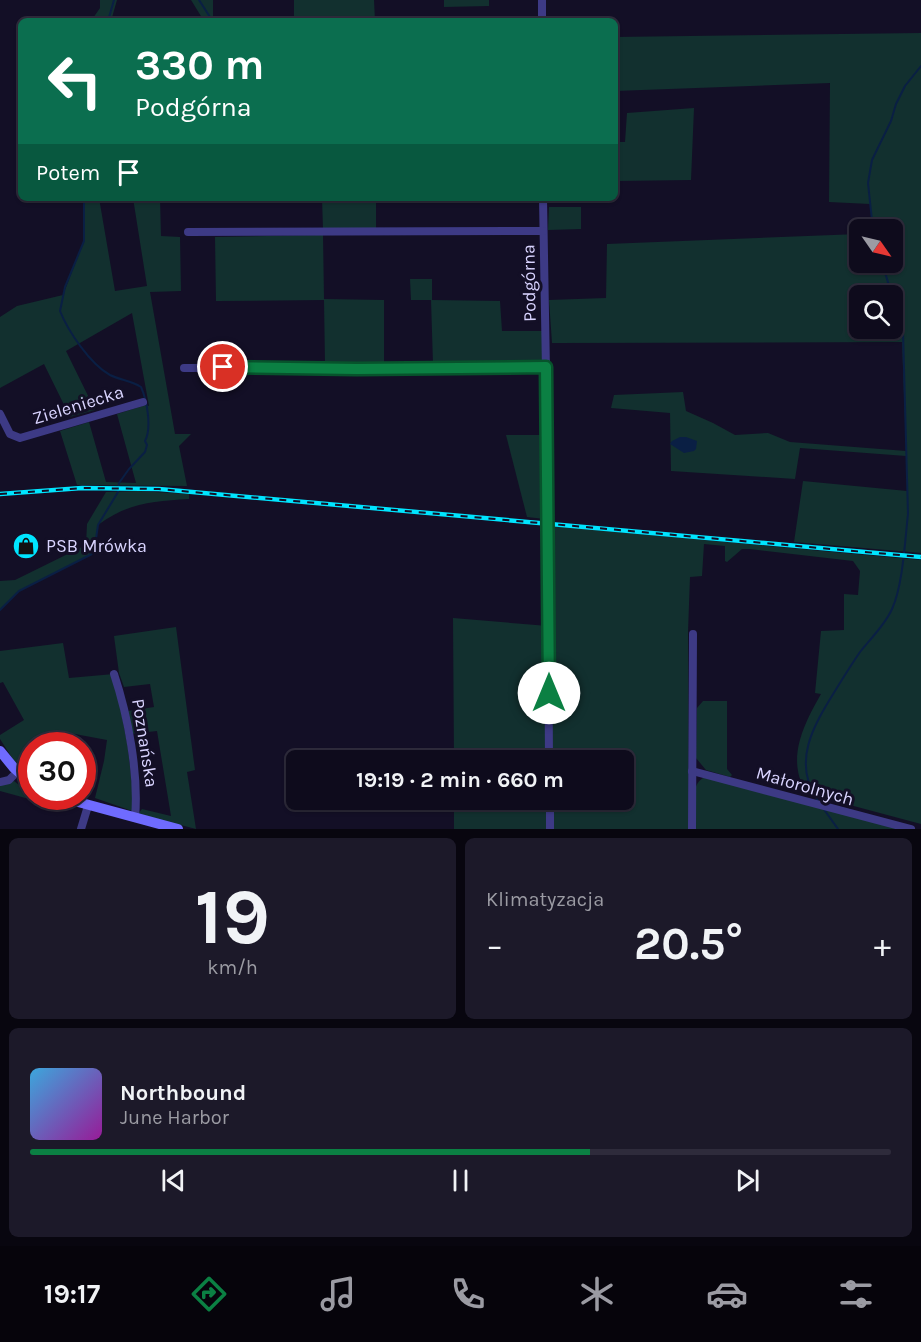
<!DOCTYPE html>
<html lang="pl">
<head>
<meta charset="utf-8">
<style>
  :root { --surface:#0e0b1c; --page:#1c1929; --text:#f1f3f6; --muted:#9b9ba3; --line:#2e2b3b; --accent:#0b8043 }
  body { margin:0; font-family:Karla,sans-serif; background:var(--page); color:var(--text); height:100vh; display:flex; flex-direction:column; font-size:22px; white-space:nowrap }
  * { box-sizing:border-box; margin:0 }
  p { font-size:20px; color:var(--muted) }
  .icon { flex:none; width:33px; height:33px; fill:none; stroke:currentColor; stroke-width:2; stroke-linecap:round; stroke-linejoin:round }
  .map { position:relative; height:829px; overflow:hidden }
  .side { display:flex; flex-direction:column; gap:9px; padding:9px; background:#08060f; flex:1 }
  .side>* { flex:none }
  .hud { position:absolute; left:18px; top:18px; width:600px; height:183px; border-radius:9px; box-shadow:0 2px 4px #0004,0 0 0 2px var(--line); background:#0b6e4f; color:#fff; overflow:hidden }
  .needle { width:39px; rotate:124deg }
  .controls { position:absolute; left:849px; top:219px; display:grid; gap:12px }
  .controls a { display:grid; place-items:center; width:54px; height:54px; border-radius:9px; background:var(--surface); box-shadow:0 2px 4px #0004,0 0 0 2px var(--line); font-size:30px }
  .speed { position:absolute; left:18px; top:732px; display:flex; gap:12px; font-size:30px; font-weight:700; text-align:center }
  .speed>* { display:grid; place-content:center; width:78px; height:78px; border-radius:50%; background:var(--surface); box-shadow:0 2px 4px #0004,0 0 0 2px var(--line); line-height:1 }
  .speed .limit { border:9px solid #d22; background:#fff; color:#111 }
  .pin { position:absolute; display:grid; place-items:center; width:51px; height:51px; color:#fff; margin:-26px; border:3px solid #fff; border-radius:50%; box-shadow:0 2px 6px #0007 }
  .me { position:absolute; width:66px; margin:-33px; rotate:0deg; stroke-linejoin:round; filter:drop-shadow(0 0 4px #0008) }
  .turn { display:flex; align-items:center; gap:21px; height:126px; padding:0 18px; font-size:27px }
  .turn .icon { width:78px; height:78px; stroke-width:2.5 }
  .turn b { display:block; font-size:42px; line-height:51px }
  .then { display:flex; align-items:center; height:57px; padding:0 18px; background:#0003; gap:12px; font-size:22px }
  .big { font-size:45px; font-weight:700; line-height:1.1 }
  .side .card { flex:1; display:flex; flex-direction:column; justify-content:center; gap:9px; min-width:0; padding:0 21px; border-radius:9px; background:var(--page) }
  .side .dial { align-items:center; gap:0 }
  .dial b { font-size:78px; line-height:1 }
  .song { display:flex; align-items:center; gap:18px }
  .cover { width:72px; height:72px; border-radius:9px; background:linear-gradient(135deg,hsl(200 70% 55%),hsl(300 70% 35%)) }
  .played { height:6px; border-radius:3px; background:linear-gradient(90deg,var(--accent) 65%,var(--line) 65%) }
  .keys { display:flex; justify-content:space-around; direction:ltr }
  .heat { display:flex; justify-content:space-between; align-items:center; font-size:33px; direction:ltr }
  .side .tiles { flex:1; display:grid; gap:9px; grid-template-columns:1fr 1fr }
  .card:last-child { grid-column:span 2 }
  .trip { position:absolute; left:286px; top:750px; width:348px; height:60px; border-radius:9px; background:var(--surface); box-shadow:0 2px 4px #0004,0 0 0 2px var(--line); font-weight:700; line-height:60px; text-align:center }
  .menu { display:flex; height:96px; justify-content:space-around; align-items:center; background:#06040b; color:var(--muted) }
  .menu .icon { width:42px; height:42px }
  .menu .selected { color:var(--accent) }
  .menu b { font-size:27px; color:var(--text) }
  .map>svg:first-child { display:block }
  .green { fill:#12302f; fill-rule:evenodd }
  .water { fill:#0a1f44 }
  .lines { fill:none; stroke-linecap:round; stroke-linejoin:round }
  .stream { stroke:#0a1f44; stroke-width:2 }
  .minor { stroke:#3d3a85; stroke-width:8 }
  .secondary { stroke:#6f6bff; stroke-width:10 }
  .rail-casing { stroke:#00e5ff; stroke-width:4.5 }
  .rail { stroke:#130f26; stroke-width:2; stroke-dasharray:7; stroke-linecap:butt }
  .route-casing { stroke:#07532c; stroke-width:15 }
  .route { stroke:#0b8043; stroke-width:10 }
  .labels { text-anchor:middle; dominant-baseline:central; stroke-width:6; stroke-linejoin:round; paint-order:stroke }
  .street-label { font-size:18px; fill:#d9d4ff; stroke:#130f26 }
  .poi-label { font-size:18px; fill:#d9d4ff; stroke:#130f26; text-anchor:start }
</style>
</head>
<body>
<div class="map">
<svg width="921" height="829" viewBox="0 0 921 829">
  <rect width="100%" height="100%" fill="#130f26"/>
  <!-- green -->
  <g class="green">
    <path d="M100,0h17l-6,21h-20l9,-13z"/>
    <path d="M191,0h22v21h-9z"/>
    <path d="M294,0h80l1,21h-81z"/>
    <path d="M444,0h45v6l-45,1z"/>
    <path d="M921,33v520l-127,-11 9,-61 104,10 -1,-35 -106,-8 -5,31 -124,-8 -1,-58 -59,-5 3,-13 69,-3 3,19 27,12 22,12 33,-2 22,9 116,9 -4,-109 -350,1 -3,-43 57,-2 1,-54 252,-10 1,28h32v-32l-19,-1 -3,-25 -41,-2 1,-119 -215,8v-54zM860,296h32v32h-32z"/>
    <path d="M694,108l-3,72 -76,1v-39h10l2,-29z"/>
    <path d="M84,198h15l16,93 32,-5 -14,-88h27l1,38 19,1 1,54 -31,1 25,142h16l-12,12 8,40 -110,-1 -17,-54 29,-9 17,60 30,1 -19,-69 29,-9 3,1 -17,-93 -66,38 29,59 -25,7 -26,-53 -44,24v-71l17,-11 46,-11 21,-54z"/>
    <path d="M322,198h54v31h-53z"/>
    <path d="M549,207h32v22l-33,1z"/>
    <path d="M323,235l1,64 60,1v62l-59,2 -1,-64 -108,1 -1,-64z"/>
    <path d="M410,279h22v21l68,1 2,30h41v34l-110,-1 -2,-64h-20z"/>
    <path d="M506,435h36l3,84 -18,-2z"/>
    <path d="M138,491l51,3v5c-35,2 -62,4 -91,26l-4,28 -75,38 -19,19v-29l15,-1 71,-35 1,-21 19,-32z"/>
    <path d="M550,526l371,34v264l-116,-31c-2,-7 -6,-15 -7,-22 -5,-27 11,-56 23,-77l-6,-1 6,-62 23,-1v-36l14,1 2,-24 -7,-10 -103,-12h-8l-15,13 -2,-1v-15l-21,-2 -2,32 -12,1 -2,55 1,197h-137v-29h72v-40h-170l-1,-142 95,8z"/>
    <path d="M176,627l19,143 -8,2 9,57 -58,-15 4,-5 29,7 -14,-85 -27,3 -2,-23 26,-4 -4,-23 -26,3 -5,-14 -5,-37z"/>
    <path d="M63,643l6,35 45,-4 14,74 7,64 -40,-14 9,-37 3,-21 -43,-8 -4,13 -28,1 -1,32 -13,-11 -18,-28v-4l24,-15 -21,-38 -3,1v-32z"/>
    <path d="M703,701h24v68l5,6 -2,2 -24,-7 -10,-12 1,-50z"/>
    <path d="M705,777l199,52h-209c0,-16 -7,-45 10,-52z"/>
    <path d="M14,781l17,13 1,2 19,9 -51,-14v-6z"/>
    <rect x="454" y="800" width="92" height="29"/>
  </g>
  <!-- water -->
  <path class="water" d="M680,437h6l11,4 -1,8 -2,2 -10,2 -14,-9 2,-3z"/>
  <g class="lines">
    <!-- stream -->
    <g class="stream">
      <path d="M199,0l11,17 7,4"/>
      <path d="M108,21l6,-21"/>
      <path d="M873,230l-5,-47 4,-23 19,-39 5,-17 9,-18 16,-20"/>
      <path d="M882,262l10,34"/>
      <path d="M0,610l19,-19 75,-38 4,-28 20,-33 1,-9 10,-14 16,-17 2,-7 -2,-4c7,-13 2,-41 -4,-54 -9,-6 -21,-7 -31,-12 -20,-11 -42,-44 -50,-64l5,-24 19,-46v-43"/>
      <path d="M818,801c-27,-39 -4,-76 17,-110 8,-13 16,-26 25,-39 11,-14 25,-27 32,-43 11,-24 13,-69 16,-95l-5,-182 -11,-34"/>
      <path d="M823,808l15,21"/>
    </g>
    <!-- minor -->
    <g class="minor">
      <path d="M542,0v21"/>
      <path d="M543,198l4,231 2,331"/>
      <path d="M188,232l355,-1"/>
      <path d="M184,368l362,-1"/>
      <path d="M0,414l10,20 10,4 123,-36"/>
      <path d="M114,674c14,42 25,100 21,144"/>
      <path d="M692,771l219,58"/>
      <path d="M0,782l9,-2 8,-8"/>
      <path d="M550,800v29"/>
      <path d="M81,829l7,-23"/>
      <path d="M692,829l1,-195"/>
    </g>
    <!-- secondary -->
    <g class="secondary">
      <path d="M0,751l14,17 18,16"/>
      <path d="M56,796l122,33"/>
    </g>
    <defs>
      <path id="rail" d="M0,494l82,-6 77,1 762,68"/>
    </defs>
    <!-- rail casing -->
    <use href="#rail" class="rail-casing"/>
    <!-- rail -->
    <use href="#rail" class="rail"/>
  </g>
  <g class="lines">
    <defs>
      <path id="route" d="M223,367l134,2 189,-2 3,326"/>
    </defs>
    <!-- route casing -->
    <use href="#route" class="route-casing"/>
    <!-- route -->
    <use href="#route" class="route"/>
  </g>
  <!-- icons -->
  <defs>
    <symbol id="shop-disc" viewBox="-11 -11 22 22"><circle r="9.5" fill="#00e5ff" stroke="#130f26"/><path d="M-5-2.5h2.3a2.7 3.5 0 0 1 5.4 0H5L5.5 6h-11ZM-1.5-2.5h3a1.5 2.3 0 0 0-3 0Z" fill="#111"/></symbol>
  </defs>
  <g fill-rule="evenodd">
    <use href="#shop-disc" x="11" y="531" width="30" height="30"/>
  </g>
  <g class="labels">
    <!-- street labels -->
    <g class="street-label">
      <text transform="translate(529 283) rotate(-91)">Podgórna</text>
      <text transform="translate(78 405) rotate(-17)">Zieleniecka</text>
      <text transform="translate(145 743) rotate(81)">Poznańska</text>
      <text transform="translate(805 786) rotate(16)">Małorolnych</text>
    </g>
    <!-- poi labels -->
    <g class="poi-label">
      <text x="46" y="546">PSB Mrówka</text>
    </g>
  </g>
</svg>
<div class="controls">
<a><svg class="needle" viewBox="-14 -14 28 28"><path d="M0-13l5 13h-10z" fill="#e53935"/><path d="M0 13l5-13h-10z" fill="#9b9ba3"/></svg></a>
<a><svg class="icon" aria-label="search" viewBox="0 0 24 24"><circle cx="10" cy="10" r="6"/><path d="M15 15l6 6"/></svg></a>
</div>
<div class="speed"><div class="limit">30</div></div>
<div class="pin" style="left:223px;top:367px;background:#d93025"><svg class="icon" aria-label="arrive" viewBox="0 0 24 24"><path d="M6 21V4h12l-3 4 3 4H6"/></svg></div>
<svg class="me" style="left:549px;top:693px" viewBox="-20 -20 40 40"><circle r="19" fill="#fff"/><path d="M0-13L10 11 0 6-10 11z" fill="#0b8043"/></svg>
<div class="trip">19:19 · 2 min · 660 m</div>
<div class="hud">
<div class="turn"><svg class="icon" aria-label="left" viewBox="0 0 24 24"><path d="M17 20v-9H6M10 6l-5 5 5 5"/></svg><div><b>330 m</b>Podgórna</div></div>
<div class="then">Potem<svg class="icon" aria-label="arrive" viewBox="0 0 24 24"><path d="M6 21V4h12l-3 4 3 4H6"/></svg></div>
</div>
</div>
<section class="side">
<div class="tiles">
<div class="card dial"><b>19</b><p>km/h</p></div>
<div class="card"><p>Klimatyzacja</p>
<div class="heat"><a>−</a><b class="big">20.5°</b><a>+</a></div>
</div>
<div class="card">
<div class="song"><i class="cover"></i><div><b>Northbound</b><p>June Harbor</p></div></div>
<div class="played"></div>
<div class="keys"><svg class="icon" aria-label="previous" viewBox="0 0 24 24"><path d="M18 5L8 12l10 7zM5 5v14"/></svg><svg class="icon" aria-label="pause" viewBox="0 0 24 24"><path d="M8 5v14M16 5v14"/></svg><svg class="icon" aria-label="next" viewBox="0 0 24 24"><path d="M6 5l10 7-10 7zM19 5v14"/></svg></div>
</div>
</div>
</section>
<nav class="menu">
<b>19:17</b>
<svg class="icon selected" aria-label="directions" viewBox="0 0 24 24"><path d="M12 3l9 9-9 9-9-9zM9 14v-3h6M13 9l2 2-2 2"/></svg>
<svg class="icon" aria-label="music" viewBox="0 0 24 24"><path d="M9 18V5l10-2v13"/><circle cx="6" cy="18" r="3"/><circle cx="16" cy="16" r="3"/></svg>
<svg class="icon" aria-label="phone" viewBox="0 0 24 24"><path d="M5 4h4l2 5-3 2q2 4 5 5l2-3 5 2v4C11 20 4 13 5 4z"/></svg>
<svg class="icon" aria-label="climate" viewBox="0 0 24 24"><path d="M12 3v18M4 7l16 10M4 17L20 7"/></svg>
<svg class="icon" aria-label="car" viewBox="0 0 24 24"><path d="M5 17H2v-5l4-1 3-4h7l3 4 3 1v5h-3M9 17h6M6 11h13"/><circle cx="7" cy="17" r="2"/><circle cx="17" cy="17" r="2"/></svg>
<svg class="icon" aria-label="filters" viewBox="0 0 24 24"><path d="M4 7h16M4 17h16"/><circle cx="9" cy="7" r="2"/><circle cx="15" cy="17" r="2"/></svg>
</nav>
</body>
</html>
